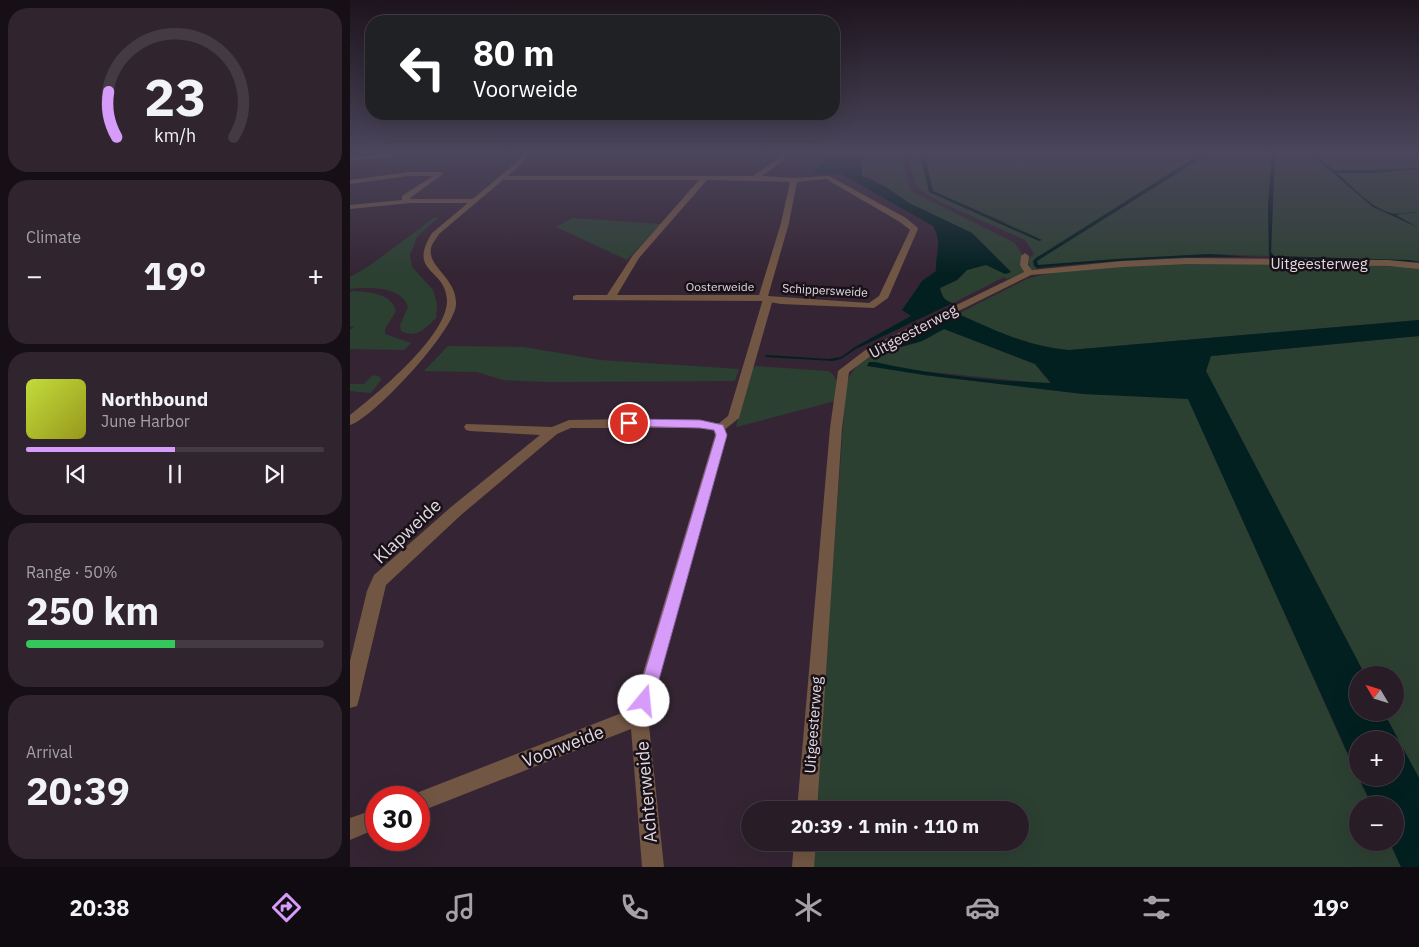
<!DOCTYPE html>
<html lang="en">
<head>
<meta charset="utf-8">
<style>
  :root { --surface:#281c27; --page:#30252f; --text:#f1f3f6; --muted:#a5a1a7; --line:#443a44; --accent:#d79bf9 }
  body { margin:0; font-family:"IBM Plex Sans",sans-serif; background:var(--page); color:var(--text); height:100vh; display:flex; flex-direction:column; font-size:19px; white-space:nowrap }
  * { box-sizing:border-box; margin:0 }
  p { font-size:16px; color:var(--muted) }
  .icon { flex:none; width:28px; height:28px; fill:none; stroke:currentColor; stroke-width:2; stroke-linecap:round; stroke-linejoin:round }
  .map { position:relative; flex:1; overflow:hidden }
  .drawer { display:flex; flex-direction:column; gap:8px; padding:8px; background:#160f15; width:350px }
  .drawer>* { flex:none }
  .top-card { position:absolute; left:15px; top:15px; width:475px; height:105px; border-radius:20px; box-shadow:0 5px 20px #0002,0 0 0 1px var(--line); background:#202124; color:#fff; overflow:hidden }
  .needle { width:32px; rotate:308deg }
  .fabs { position:absolute; left:999px; top:666px; display:grid; gap:10px }
  .fabs a { display:grid; place-items:center; width:55px; height:55px; border-radius:50%; background:var(--surface); box-shadow:0 5px 20px #0002,0 0 0 1px var(--line); font-size:25px }
  .speed { position:absolute; left:15px; top:786px; display:flex; gap:10px; font-size:25px; font-weight:700; text-align:center }
  .speed>* { display:grid; place-content:center; width:65px; height:65px; border-radius:50%; background:var(--surface); box-shadow:0 5px 20px #0002,0 0 0 1px var(--line); line-height:1 }
  .speed .limit { border:8px solid #d22; background:#fff; color:#111 }
  .pin { position:absolute; display:grid; place-items:center; width:42px; height:42px; color:#fff; margin:-21px; border:2px solid #fff; border-radius:50%; box-shadow:0 1px 5px #0007 }
  .me { position:absolute; width:55px; margin:-28px; rotate:17deg; stroke-linejoin:round; filter:drop-shadow(0 0 4px #0008) }
  .turn { display:flex; align-items:center; gap:18px; height:105px; padding:0 25px; font-size:22px }
  .turn .icon { width:65px; height:65px; stroke-width:2.5 }
  .turn b { display:block; font-size:35px; line-height:42px }
  .big { font-size:38px; font-weight:800; line-height:1.1 }
  .drawer .card { flex:1; display:flex; flex-direction:column; justify-content:center; gap:8px; min-width:0; padding:0 18px; border-radius:20px; background:var(--page) }
  .drawer .dial { align-items:center; gap:0 }
  .dial svg { height:130px; overflow:visible; fill:none; stroke:var(--line); stroke-width:7; stroke-linecap:round; text-anchor:middle }
  .dial text { fill:var(--text); stroke:none }
  .song { display:flex; align-items:center; gap:15px }
  .cover { width:60px; height:60px; border-radius:8px; background:linear-gradient(135deg,hsl(70 70% 55%),hsl(60 70% 35%)) }
  .played { height:5px; border-radius:2px; background:linear-gradient(90deg,var(--accent) 50%,var(--line) 50%) }
  .keys { display:flex; justify-content:space-around; direction:ltr }
  .heat { display:flex; justify-content:space-between; align-items:center; font-size:28px; direction:ltr }
  .charge { height:8px; border-radius:4px; background:linear-gradient(90deg,#34c759 50%,var(--line) 0) }
  .trip { position:absolute; left:391px; top:801px; width:288px; height:50px; border-radius:25px; background:var(--surface); box-shadow:0 5px 20px #0002,0 0 0 1px var(--line); font-weight:800; line-height:50px; text-align:center }
  .dock { display:flex; height:80px; justify-content:space-around; align-items:center; background:#100b10; color:var(--muted) }
  .dock .icon { width:35px; height:35px }
  .dock .selected { color:var(--accent) }
  .dock b { font-size:22px; color:var(--text) }
  main { display:flex; flex:1; min-height:0 }
  .map>svg:first-child { display:block }
  .green { fill:#2c4032 }
  .water { fill:#032020 }
  .lines { fill:none; stroke-linecap:round; stroke-linejoin:round }
  .pedestrian { fill:#715643; fill-rule:evenodd }
  .minor { fill:#715643; fill-rule:evenodd }
  .tertiary { fill:#715643; fill-rule:evenodd }
  .route { fill:#d79bf9; stroke:#8c65a2 }
  .labels { text-anchor:middle; dominant-baseline:central; stroke-width:5; stroke-linejoin:round; paint-order:stroke }
  .far-street-label { font-size:12px; fill:#e2d8e1; stroke:#181118 }
  .street-label { font-size:15px; fill:#e2d8e1; stroke:#181118 }
  .near-street-label { font-size:18px; fill:#e2d8e1; stroke:#181118 }
</style>
</head>
<body>
<main>
<section class="drawer">
<div class="card dial"><svg viewBox="0 0 100 80">
<path d="M14 69A42 42 0 1 1 86 69"/>
<path d="M14 69A42 42 0 0 1 9 41" stroke="#d79bf9"/>
<text x="50" y="56" font-size="32" font-weight="700">23</text>
<text x="50" y="72" font-size="11">km/h</text>
</svg></div>
<div class="card"><p>Climate</p>
<div class="heat"><a>−</a><b class="big">19°</b><a>+</a></div>
</div>
<div class="card">
<div class="song"><i class="cover"></i><div><b>Northbound</b><p>June Harbor</p></div></div>
<div class="played"></div>
<div class="keys"><svg class="icon" aria-label="previous" viewBox="0 0 24 24"><path d="M18 5L8 12l10 7zM5 5v14"/></svg><svg class="icon" aria-label="pause" viewBox="0 0 24 24"><path d="M8 5v14M16 5v14"/></svg><svg class="icon" aria-label="next" viewBox="0 0 24 24"><path d="M6 5l10 7-10 7zM19 5v14"/></svg></div>
</div>
<div class="card"><p>Range · 50%</p><b class="big">250 km</b><div class="charge"></div></div>
<div class="card"><p>Arrival</p><b class="big">20:39</b></div>
</section>
<div class="map">
<svg width="1069" height="867" viewBox="0 0 1069 867">
  <rect width="100%" height="100%" fill="#352534"/>
  <!-- green -->
  <g class="green">
    <path d="M522,152h28l11,39 104,52 7,11 1,20 -16,5 -3,-2 -51,26c-8,-2 -11,-6 -13,-15l17,-8 10,-10 19,-6 19,10 6,-2 -39,-39 -63,-30 -23,-16 -16,-9 -8,-2v-15z"/>
    <path d="M557,152h12l10,40 99,40 -95,-41 -9,-39h280l-168,106 -3,3 4,7 -3,2 -4,-2 -2,-9 6,-5 -9,-14 -85,-38 -20,-12 -5,-7z"/>
    <path d="M857,152h65l-4,52 1,52 -60,-2 -92,5 -79,7 -2,-5 170,-106z"/>
    <path d="M925,152h144v109l-145,-5 -3,-4z"/>
    <path d="M85,217l3,1 -21,19 -7,18 2,12 21,23 4,14 -1,14c-11,10 -19,21 -35,13l-1,-6 8,-18c-6,-21 -40,-20 -58,-18v-12l19,-11z"/>
    <path d="M223,218l87,6 -33,36 -71,-33z"/>
    <path d="M844,262l225,5v53l-350,30c-43,-4 -72,-19 -111,-36l69,-35c53,-16 112,-14 167,-17z"/>
    <path d="M4,291c15,1 37,2 42,20l-11,18v5l26,9 -7,7 -54,-1v-19l4,-3 -4,-1v-34z"/>
    <path d="M594,329l91,35 16,20 -138,-14 11,5 159,19 105,4 170,380 14,27h-14v37l32,1 11,24h-590l2,-24 207,-1v-32h-205l31,-425c13,-36 42,-33 74,-43 8,-3 16,-9 24,-13z"/>
    <path d="M1069,336v442l-35,-65 11,-1v-37h-30l-159,-304 5,-15z"/>
    <path d="M98,346l76,1 76,13 139,9 -4,12 -185,1 -47,-2 -26,-8 -53,-1z"/>
    <path d="M406,366l72,5c13,8 8,17 7,30l-99,26 15,-58z"/>
    <path d="M23,375l7,2 1,3 -10,13 -21,-2v-7h14z"/>
  </g>
  <!-- water -->
  <g class="water">
    <path d="M448,152h74l-10,9v15l24,11 23,16 63,30 39,39 -6,2 -19,-9 -19,5 -10,10 -17,8c2,9 5,13 13,15l-97,46 -15,10 -8,2 -68,-4 1,-2 63,4 12,-2 14,-10 56,-31 -9,-6 20,-29 14,-10c-1,-19 7,-27 -3,-45l-92,-52h-29l15,-15h-7l1,-2 -5,-2 -20,1z"/>
    <path d="M569,152h5l9,39 109,49 -3,1 -110,-49z"/>
    <path d="M854,152h3l-1,3 -169,106 1,4 79,-6 92,-5 43,3c-72,-1 -143,4 -215,11l-3,-2 -1,-5 3,-3z"/>
    <path d="M922,152h3l-4,100 3,4 135,4 10,2 -145,-4 -5,-2 -1,-52z"/>
    <path d="M958,152h3l23,18h42l43,-2v1l-43,4h-39c15,13 34,35 54,40 8,2 20,-1 28,-1l-23,3 23,13 -46,-21z"/>
    <path d="M608,314c39,17 68,32 111,36l350,-30v16l-208,20 -5,15 159,304h-7v37l26,1 35,65v89h-18l-11,-24 5,-1v-37h-23l-13,-27h36v-38h-37l-1,34 -169,-375 -105,-5 -159,-19 -57,-9 2,-4h6c57,13 117,19 176,21l-16,-19 -91,-35 -22,12 -36,10z"/>
  </g>
  <g class="lines">
    <!-- pedestrian -->
    <path class="pedestrian" d="M418,296l5,3 -34,119 -16,13h-8l-2,-3 15,-12 35,-117z"/>
    <!-- minor -->
    <g class="minor">
      <path d="M428,152h6l1,7 -23,17 32,2 35,-2 77,42 11,9 1,2 -30,69 -14,10 -93,-4 -18,-3 -190,-1v-4l3,-1h31l26,-40 66,-75h-197l-3,-2 3,-2h251l26,-18zM476,179l74,43 10,8 -31,66 -10,7 -101,-7 21,-73 8,-41zM357,180l83,2 -9,41 -22,72h-142l22,-37z"/>
      <path d="M59,172h31l3,2 -33,24 2,1h60l4,2 -4,2h-62l-60,6v-4l52,-5v-4l31,-20h-24l-59,8v-4z"/>
      <path d="M675,253l4,3 -1,9 4,5 90,-9 65,-3 202,2 30,3v6l-30,-3 -202,-2 -65,3 -91,8 -155,77 -27,20 -7,56 -25,382h-20l33,-382 8,-57 30,-23 156,-76 -4,-7 1,-9z"/>
      <path d="M279,419l72,1 22,5 4,10 -79,281 16,151h-22l-11,-138 -212,83v-14h-8l1,-3 7,-3 213,-83 83,-274 -1,-4 -13,-3h-130l-14,6 -96,81 -75,70 -27,114 -2,7 -7,2v-47l17,-70 7,-16 77,-68 89,-72 -70,-4 -4,-1 -2,-3 2,-3 86,3 17,-7z"/>
      <path d="M26,809v20l-26,11v-22z"/>
      <path d="M444,842h22l-2,25h-22z"/>
    </g>
    <!-- tertiary -->
    <g class="tertiary">
      <path d="M55,152h19l-74,9v-4z"/>
      <path d="M174,152h6l-7,11 -84,71c-2,4 -7,9 -8,14 -4,19 26,30 25,56 0,25 -83,115 -106,121v-10c27,-21 98,-80 97,-115 -2,-33 -40,-26 -15,-67l86,-72z"/>
    </g>
  </g>
  <!-- sky -->
  <linearGradient id="sky" x2="0" y2="1"><stop stop-color="#1d141d"/><stop offset="0.56" stop-color="#4b465c"/><stop offset="1" stop-color="#4b465c" stop-opacity="0"/></linearGradient>
  <rect width="1069" height="273" fill="url(#sky)"/>
  <!-- route -->
  <path class="route" d="M279,419l71,1 23,5 4,10 -74,266 -3,6 -6,2 -6,-2 -2,-6 80,-266 -2,-5 -14,-2 -75,-2 -2,-3z"/>
  <g class="labels">
    <!-- far-street labels -->
    <g class="far-street-label">
      <text x="370" y="286">Oosterweide</text>
      <text transform="translate(475 290) rotate(3)">Schippersweide</text>
    </g>
    <!-- street labels -->
    <g class="street-label">
      <text x="969" y="263">Uitgeesterweg</text>
      <text transform="translate(563 331) rotate(-28)">Uitgeesterweg</text>
      <text transform="translate(463 725) rotate(-86)">Uitgeesterweg</text>
    </g>
    <!-- near-street labels -->
    <g class="near-street-label">
      <text transform="translate(57 531) rotate(-43)">Klapweide</text>
      <text transform="translate(213 746) rotate(-21)">Voorweide</text>
      <text transform="translate(296 792) rotate(-95)">Achterweide</text>
    </g>
  </g>
</svg>
<div class="fabs">
<a><svg class="needle" viewBox="-14 -14 28 28"><path d="M0-13l5 13h-10z" fill="#e53935"/><path d="M0 13l5-13h-10z" fill="#a5a1a7"/></svg></a>
<a>+</a>
<a>−</a>
</div>
<div class="speed"><div class="limit">30</div></div>
<div class="pin" style="left:279px;top:423px;background:#d93025"><svg class="icon" aria-label="arrive" viewBox="0 0 24 24"><path d="M6 21V4h12l-3 4 3 4H6"/></svg></div>
<svg class="me" style="left:294px;top:701px" viewBox="-20 -20 40 40"><circle r="19" fill="#fff"/><path d="M0-13L10 11 0 6-10 11z" fill="#d79bf9"/></svg>
<div class="trip">20:39 · 1 min · 110 m</div>
<div class="top-card">
<div class="turn"><svg class="icon" aria-label="left" viewBox="0 0 24 24"><path d="M17 20v-9H6M10 6l-5 5 5 5"/></svg><div><b>80 m</b>Voorweide</div></div>
</div>
</div>
</main>
<nav class="dock">
<b>20:38</b>
<svg class="icon selected" aria-label="directions" viewBox="0 0 24 24"><path d="M12 3l9 9-9 9-9-9zM9 14v-3h6M13 9l2 2-2 2"/></svg>
<svg class="icon" aria-label="music" viewBox="0 0 24 24"><path d="M9 18V5l10-2v13"/><circle cx="6" cy="18" r="3"/><circle cx="16" cy="16" r="3"/></svg>
<svg class="icon" aria-label="phone" viewBox="0 0 24 24"><path d="M5 4h4l2 5-3 2q2 4 5 5l2-3 5 2v4C11 20 4 13 5 4z"/></svg>
<svg class="icon" aria-label="climate" viewBox="0 0 24 24"><path d="M12 3v18M4 7l16 10M4 17L20 7"/></svg>
<svg class="icon" aria-label="car" viewBox="0 0 24 24"><path d="M5 17H2v-5l4-1 3-4h7l3 4 3 1v5h-3M9 17h6M6 11h13"/><circle cx="7" cy="17" r="2"/><circle cx="17" cy="17" r="2"/></svg>
<svg class="icon" aria-label="filters" viewBox="0 0 24 24"><path d="M4 7h16M4 17h16"/><circle cx="9" cy="7" r="2"/><circle cx="15" cy="17" r="2"/></svg>
<b>19°</b>
</nav>
</body>
</html>
